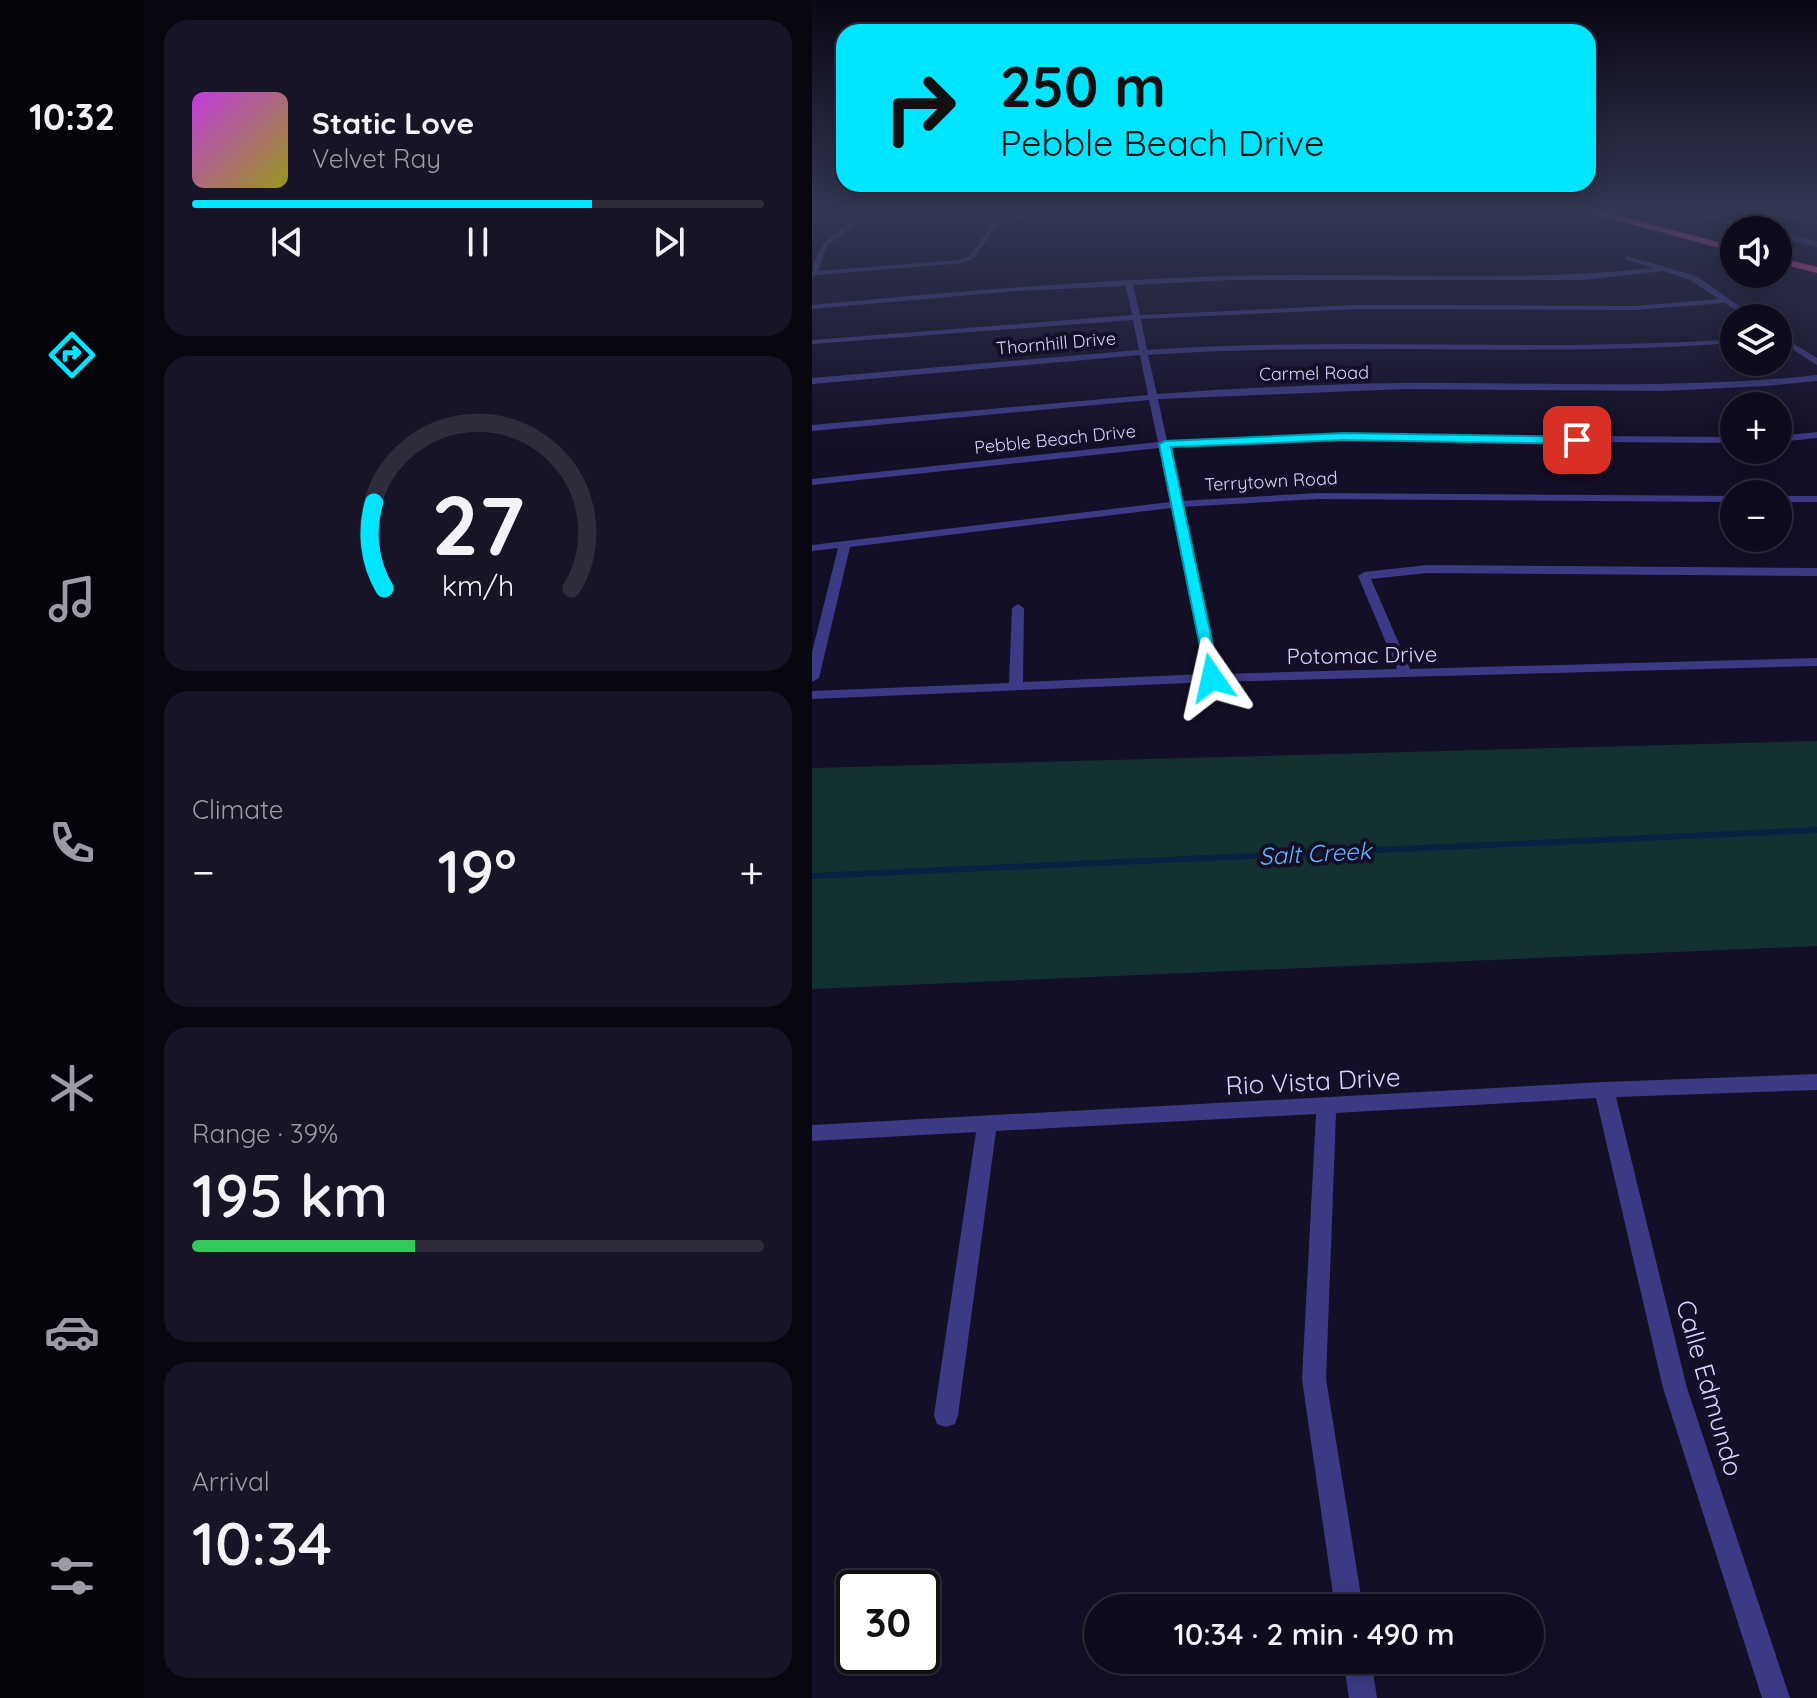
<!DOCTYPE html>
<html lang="en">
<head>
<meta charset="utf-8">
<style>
  :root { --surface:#0e0b1c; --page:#171425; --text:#f1f3f6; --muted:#9b9ba3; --line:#2e2b3b; --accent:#00e5ff }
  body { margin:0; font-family:Quicksand,sans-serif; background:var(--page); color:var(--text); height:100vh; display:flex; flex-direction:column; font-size:30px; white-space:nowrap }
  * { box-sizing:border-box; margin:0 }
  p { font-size:26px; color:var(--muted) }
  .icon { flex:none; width:44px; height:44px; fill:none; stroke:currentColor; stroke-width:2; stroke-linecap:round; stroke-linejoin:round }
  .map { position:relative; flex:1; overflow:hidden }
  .details { display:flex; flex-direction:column; gap:20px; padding:20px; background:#08060f; width:668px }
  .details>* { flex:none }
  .hud { position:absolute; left:24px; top:24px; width:760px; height:168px; border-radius:24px; box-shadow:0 4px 20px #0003,0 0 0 2px var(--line); background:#00e5ff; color:#111; overflow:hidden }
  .buttons { position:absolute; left:908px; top:216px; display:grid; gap:16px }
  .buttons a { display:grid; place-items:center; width:72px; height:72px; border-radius:50%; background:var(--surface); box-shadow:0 4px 20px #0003,0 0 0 2px var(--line); font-size:40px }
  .speed { position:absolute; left:24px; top:1570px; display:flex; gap:16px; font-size:40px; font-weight:700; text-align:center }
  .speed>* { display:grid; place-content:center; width:104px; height:104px; border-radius:50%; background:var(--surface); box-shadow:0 4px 20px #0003,0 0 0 2px var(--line); line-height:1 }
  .speed .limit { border:4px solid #111; border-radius:12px; background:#fff; color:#111 }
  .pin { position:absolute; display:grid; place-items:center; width:68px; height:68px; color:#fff; margin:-34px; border-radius:16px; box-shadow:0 4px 12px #0006 }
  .me { position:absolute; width:88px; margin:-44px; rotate:349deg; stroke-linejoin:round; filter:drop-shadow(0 0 6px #0008) }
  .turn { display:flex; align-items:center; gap:28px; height:168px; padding:0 32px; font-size:36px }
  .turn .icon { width:104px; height:104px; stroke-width:2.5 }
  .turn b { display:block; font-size:56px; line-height:68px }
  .big { font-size:60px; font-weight:600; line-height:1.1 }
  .details .card { flex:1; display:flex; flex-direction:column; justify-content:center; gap:12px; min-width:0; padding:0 28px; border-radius:24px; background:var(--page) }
  .details .dial { align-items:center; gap:0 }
  .dial svg { height:208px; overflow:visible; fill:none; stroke:var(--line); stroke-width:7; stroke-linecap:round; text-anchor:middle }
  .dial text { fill:var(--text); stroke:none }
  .song { display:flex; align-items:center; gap:24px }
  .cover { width:96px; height:96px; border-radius:12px; background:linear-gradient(135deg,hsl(290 70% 55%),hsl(60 70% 35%)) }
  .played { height:8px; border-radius:4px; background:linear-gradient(90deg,var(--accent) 70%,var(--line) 70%) }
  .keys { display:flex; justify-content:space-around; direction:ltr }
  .heat { display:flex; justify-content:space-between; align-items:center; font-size:44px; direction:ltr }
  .charge { height:12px; border-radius:6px; background:linear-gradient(90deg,#34c759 39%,var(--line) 0) }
  .trip { position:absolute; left:272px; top:1594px; width:460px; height:80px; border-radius:40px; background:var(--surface); box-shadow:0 4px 20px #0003,0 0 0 2px var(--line); font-weight:600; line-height:80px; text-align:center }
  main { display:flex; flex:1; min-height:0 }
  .tab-bar { display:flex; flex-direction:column; width:144px; justify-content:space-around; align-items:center; background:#06040b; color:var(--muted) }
  .tab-bar .icon { width:56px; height:56px }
  .tab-bar .selected { color:var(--accent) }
  .tab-bar b { font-size:36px; color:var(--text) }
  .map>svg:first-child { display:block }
  .green { fill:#12302f }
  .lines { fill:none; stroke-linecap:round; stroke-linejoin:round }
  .stream { stroke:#0a1f44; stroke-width:6 }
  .minor { fill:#3d3a85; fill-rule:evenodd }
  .tertiary { fill:#3d3a85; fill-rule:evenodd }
  .motorway { fill:#ff4fa3; fill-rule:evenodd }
  .route { fill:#00e5ff; stroke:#0095a6; stroke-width:2 }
  .labels { text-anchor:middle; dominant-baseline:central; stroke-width:8; stroke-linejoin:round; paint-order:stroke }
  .far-street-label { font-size:18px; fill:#d9d4ff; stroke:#130f26 }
  .street-label { font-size:22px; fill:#d9d4ff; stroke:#130f26 }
  .water-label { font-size:24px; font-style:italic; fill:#62b6ff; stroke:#130f26 }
  .near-street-label { font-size:26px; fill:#d9d4ff; stroke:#130f26 }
</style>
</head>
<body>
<main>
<nav class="tab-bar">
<b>10:32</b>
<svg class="icon selected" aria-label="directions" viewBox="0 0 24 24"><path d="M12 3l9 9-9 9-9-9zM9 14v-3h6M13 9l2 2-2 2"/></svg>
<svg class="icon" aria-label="music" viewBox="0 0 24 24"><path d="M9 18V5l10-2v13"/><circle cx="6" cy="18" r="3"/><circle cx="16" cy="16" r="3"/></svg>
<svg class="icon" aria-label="phone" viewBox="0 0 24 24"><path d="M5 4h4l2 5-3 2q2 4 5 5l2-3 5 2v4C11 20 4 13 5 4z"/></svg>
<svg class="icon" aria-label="climate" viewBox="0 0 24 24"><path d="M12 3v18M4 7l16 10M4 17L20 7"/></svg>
<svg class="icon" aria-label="car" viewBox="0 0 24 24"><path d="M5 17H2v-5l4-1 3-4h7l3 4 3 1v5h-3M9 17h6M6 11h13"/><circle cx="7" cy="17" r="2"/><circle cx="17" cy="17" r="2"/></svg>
<svg class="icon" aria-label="filters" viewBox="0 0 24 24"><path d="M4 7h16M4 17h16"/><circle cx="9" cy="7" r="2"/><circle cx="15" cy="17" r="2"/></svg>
</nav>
<section class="details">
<div class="card">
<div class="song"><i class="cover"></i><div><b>Static Love</b><p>Velvet Ray</p></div></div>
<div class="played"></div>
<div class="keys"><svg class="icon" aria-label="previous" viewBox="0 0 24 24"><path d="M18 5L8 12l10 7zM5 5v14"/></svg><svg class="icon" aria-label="pause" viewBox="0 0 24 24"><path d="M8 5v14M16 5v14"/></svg><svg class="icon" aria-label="next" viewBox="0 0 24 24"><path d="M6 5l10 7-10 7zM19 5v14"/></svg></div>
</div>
<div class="card dial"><svg viewBox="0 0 100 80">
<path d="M14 69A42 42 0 1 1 86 69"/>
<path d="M14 69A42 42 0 0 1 10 36" stroke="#00e5ff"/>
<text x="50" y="56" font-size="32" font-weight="700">27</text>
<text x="50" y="72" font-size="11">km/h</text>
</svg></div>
<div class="card"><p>Climate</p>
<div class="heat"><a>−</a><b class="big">19°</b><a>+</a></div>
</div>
<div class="card"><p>Range · 39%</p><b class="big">195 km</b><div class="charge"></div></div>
<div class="card"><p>Arrival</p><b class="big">10:34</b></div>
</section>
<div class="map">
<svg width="1005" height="1698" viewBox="0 0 1005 1698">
  <rect width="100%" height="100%" fill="#130f26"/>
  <!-- green -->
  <path class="green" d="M1005,741v205l-1005,43v-221z"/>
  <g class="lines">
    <!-- stream -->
    <path class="stream" d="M0,876l1005,-46"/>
    <!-- minor -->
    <g class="minor">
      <path d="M59,207h7l-51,39 -9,25 142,-11 10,-4 23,-33 39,-10 3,2 -38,10 -23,33 -11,5 -147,12 -4,4c0,-38 31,-51 59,-72z"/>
      <path d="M935,207l70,13v4l-64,-14 -49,8 -3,-2z"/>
      <path d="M815,256l69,20 61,42h-9l-23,-15 -90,7 -278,-1 -216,10 6,31c196,-14 392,3 587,-11v4c-195,15 -390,-2 -586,12l9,39c83,-6 165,-10 248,-11 138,-1 275,7 412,-8v6l-52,5 -103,5 -257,-2 -247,10 9,42 177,-7 390,3v6l-390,-3 -176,7 12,54 138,-8 416,3v6l-416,-3 -136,8 36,167 179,-5 -39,-93 6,-4 63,-7 390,3v8l-390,-3 -56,6 39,90 407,-11v8l-605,16 -400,17v-8l197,-8 3,-75 6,-4 6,4 -1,74 182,-8 -34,-166 -321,39 -31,131 -7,4v-30l26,-104 -26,3v-6l358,-43 -11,-54 -347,37v-6l346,-37 -9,-42 -337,31v-6l336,-30 -8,-40 -328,29v-6l327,-28 -6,-30 -321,24v-4l320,-25 -6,-29 -110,5 -204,18v-4c139,-13 278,-25 417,-29 142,-4 284,7 424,-8l-28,-9zM852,271l26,9 29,19 -84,7 -278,-1 -217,10 -7,-30 97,-5h353z"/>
      <path d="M966,334l39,24v7l-39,-25z"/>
      <path d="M1005,432v6l-39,4v-6z"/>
      <rect x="966" y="496" width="39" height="6"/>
      <path d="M1005,1074v16l-201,7 71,291 103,310h-28l-99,-310 -67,-290 -260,15 -10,266 37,229h-28l-33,-229 14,-265 -320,17 -38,284 -3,9 -9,3 -9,-3 -3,-9 42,-283 -164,9v-16l792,-43z"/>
      <path d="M531,1660h28l6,38h-28z"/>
    </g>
    <!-- tertiary -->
    <g class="tertiary">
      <path d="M859,207h13l79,23h-13z"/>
      <path d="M966,232l39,9v6l-39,-10z"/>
    </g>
    <!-- motorway -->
    <g class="motorway">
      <path d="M755,207h17l150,39v6z"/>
      <path d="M966,257l39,10v6l-39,-10z"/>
    </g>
  </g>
  <!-- sky -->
  <linearGradient id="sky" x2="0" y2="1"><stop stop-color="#0a0815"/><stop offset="0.47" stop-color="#333752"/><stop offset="1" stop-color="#333752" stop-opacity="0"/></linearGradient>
  <rect width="1005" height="445" fill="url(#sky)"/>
  <!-- route -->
  <path class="route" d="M532,433l233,4 5,3 -5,4 -233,-4 -173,7 49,231 -13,3 -48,-237 6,-3z"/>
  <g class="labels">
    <!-- far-street labels -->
    <g class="far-street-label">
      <text transform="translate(244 343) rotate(-5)">Thornhill Drive</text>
      <text transform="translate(502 373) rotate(-1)">Carmel Road</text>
      <text transform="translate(243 439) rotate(-6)">Pebble Beach Drive</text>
      <text transform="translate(459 481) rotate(-3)">Terrytown Road</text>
    </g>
    <!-- street labels -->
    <g class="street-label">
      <text transform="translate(550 655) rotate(-1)">Potomac Drive</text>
    </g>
    <!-- water labels -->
    <g class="water-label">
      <text transform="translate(503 853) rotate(-3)">Salt Creek</text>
    </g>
    <!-- near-street labels -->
    <g class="near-street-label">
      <text transform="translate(501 1081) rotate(-3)">Rio Vista Drive</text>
      <text transform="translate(898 1388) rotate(74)">Calle Edmundo</text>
    </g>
  </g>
</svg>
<div class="buttons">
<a><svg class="icon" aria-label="sound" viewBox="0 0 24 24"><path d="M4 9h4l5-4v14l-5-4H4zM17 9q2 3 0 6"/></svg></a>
<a><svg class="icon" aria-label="layers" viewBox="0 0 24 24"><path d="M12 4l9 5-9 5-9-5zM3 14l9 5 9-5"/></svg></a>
<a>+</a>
<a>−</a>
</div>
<div class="speed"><div class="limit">30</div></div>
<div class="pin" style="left:765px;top:440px;background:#d93025"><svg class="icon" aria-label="arrive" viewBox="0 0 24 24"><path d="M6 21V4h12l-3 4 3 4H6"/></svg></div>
<svg class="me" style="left:400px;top:678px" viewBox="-20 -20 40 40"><path d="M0-17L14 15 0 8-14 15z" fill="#00e5ff" stroke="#fff" stroke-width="4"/></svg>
<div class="trip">10:34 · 2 min · 490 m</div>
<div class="hud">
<div class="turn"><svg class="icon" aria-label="right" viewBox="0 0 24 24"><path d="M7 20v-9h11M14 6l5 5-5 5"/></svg><div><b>250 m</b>Pebble Beach Drive</div></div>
</div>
</div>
</main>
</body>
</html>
